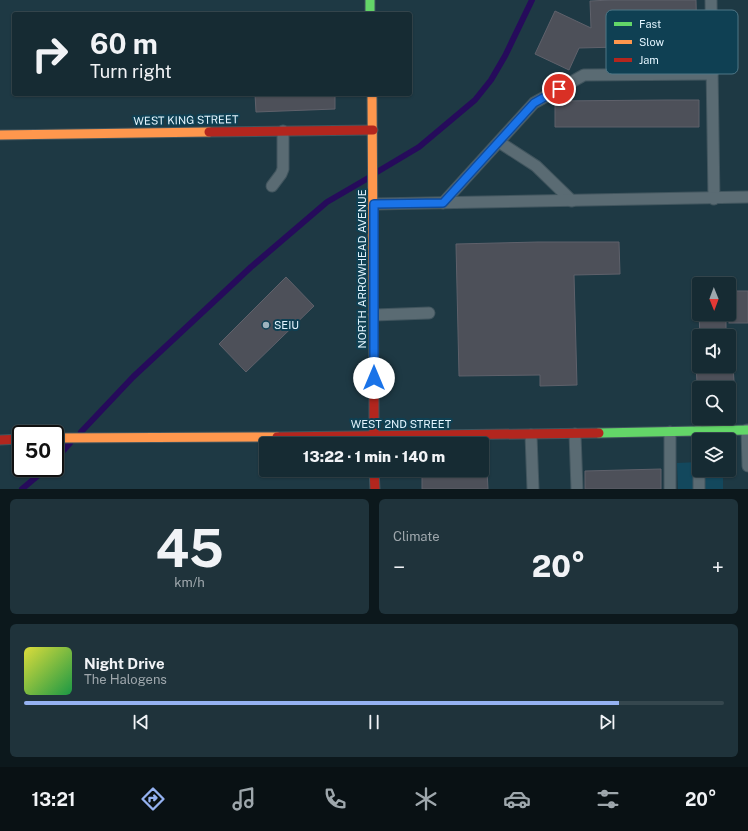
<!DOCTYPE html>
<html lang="en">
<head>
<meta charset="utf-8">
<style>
  :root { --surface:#162b33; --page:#1f333b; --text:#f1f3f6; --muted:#9ea7ac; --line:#35474e; --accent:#95b2f1 }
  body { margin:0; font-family:"Public Sans",sans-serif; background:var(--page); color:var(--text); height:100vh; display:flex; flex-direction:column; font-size:15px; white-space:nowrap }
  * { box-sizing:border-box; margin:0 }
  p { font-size:13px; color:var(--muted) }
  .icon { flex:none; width:22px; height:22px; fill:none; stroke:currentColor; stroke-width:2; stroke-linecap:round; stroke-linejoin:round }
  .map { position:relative; height:489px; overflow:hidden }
  .panel { display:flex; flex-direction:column; gap:10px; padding:10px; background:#0c181c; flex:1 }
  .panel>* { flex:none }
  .guide { position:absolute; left:12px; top:12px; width:400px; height:84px; border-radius:4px; box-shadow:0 1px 3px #0004,0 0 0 1px var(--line); background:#162b33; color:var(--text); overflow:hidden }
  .needle { width:26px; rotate:179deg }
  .fabs { position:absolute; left:692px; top:277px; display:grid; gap:8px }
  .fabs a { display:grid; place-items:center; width:44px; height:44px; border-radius:4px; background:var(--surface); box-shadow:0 1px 3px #0004,0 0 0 1px var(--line); font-size:20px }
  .speed { position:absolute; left:12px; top:425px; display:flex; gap:8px; font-size:20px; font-weight:700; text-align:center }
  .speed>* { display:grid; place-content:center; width:52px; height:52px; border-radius:50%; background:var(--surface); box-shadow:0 1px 3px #0004,0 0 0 1px var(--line); line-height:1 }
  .speed .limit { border:2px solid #111; border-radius:6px; background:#fff; color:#111 }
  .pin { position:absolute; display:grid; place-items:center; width:34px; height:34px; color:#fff; margin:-17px; border:2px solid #fff; border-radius:50%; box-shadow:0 1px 4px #0007 }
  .me { position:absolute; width:44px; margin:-22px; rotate:0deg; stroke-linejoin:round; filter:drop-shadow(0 0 3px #0008) }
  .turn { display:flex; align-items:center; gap:14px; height:84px; padding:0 12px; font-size:18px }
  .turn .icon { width:52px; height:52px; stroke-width:2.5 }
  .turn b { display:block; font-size:28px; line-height:34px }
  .big { font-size:30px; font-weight:800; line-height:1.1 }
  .panel .widget { flex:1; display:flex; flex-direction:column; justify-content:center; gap:6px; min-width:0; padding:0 14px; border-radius:6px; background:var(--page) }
  .panel .dial { align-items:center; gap:0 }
  .dial b { font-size:52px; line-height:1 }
  .song { display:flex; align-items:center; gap:12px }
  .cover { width:48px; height:48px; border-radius:6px; background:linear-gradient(135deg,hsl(60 70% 55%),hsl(140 70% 35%)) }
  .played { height:4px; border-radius:2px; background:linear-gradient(90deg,var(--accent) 85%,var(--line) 85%) }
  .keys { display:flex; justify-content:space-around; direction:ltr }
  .heat { display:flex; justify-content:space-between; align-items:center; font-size:22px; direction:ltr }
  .panel .tiles { flex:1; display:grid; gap:10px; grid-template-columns:1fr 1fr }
  .widget:last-child { grid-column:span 2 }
  .trip { position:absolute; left:259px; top:437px; width:230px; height:40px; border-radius:4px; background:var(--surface); box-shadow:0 1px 3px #0004,0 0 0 1px var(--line); font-weight:800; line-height:40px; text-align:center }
  .tab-bar { display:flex; height:64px; justify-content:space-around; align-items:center; background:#091114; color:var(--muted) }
  .tab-bar .icon { width:28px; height:28px }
  .tab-bar .active { color:var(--accent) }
  .tab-bar b { font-size:18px; color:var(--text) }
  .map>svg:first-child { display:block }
  .built { fill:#13485d }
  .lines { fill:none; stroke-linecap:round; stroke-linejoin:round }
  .stream { stroke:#260b5b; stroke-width:6 }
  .building { fill:#4d5059; stroke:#5f616b }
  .lane-casing { stroke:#41555e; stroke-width:13 }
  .fast-casing { stroke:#41555e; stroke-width:11 }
  .slow-casing { stroke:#41555e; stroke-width:11 }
  .jam-casing { stroke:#41555e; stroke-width:11 }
  .lane { stroke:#5a6b73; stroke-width:11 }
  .fast { stroke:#63d668; stroke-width:9 }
  .slow { stroke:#ff974d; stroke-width:9 }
  .jam { stroke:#b3261e; stroke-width:9 }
  .route-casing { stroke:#114b97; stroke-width:10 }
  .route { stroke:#1a73e8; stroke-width:7 }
  .poi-dot { fill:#9db3bd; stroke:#0f4053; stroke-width:1.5 }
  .labels { text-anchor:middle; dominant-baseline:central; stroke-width:4; stroke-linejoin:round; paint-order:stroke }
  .street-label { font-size:11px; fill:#e2f4fe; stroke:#0f4053 }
  .poi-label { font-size:11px; fill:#e2f4fe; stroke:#0f4053; text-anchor:start }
  .key { fill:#0f4053; stroke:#4e7686; stroke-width:1 }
  .key-label { font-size:11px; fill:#e2f4fe }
</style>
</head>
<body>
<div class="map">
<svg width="748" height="489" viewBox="0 0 748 489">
  <rect width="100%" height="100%" fill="#1e3944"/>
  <!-- built -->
  <path class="built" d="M699,462v8h24v19h-45l-1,-26z"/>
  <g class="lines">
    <!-- stream -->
    <g class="stream">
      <path d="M377,172l42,-25 56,-47 16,-20 14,-24 27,-56"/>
      <path d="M81,432l52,-55 118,-110 76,-65 43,-25"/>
      <path d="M55,460l15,-17"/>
      <path d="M22,489l25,-21"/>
    </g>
  </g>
  <!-- building -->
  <g class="building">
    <path d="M611,0h85l1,45 -118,3 -10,22 -34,-16 20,-43 36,17 -1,-27z"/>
    <path d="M255,94h80v15l-79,3z"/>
    <path d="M667,100h32v27h-144v-26z"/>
    <path d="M538,242h81l1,32 -46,1 3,110 -37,1v-11l-81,1 -3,-132z"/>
    <path d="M286,277l28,29 -68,66 -27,-28z"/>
    <rect x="729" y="291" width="19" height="32"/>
    <path d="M699,314h27v22h-26z"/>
    <path d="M696,366h37l1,15 -37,1z"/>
    <path d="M661,469v20h-76v-18z"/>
    <path d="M461,470h26l1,19h-66v-17z"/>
  </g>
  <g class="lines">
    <defs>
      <g id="lane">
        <path d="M711,0l3,199"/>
        <path d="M499,142l37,24 36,35"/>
        <path d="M272,186l9,-12 2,-5v-38"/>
        <path d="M443,203l91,-100 50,-28 128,-1"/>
        <path d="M374,204l374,-7"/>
        <path d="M374,315l55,-2"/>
        <path d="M747,430l1,36"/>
        <path d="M698,431l1,37"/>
        <path d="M670,432v57"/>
        <path d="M575,434l2,55"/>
        <path d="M531,435l2,54"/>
        <path d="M699,470v19"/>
      </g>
      <g id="fast">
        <path d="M370,0v14"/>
        <path d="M599,433l149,-3"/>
      </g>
      <g id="slow">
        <path d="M372,94l2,300"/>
        <path d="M0,135l209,-3"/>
        <path d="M55,438l222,-1"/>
      </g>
      <g id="jam">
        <path d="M209,132l164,-2"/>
        <path d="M374,394v50"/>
        <path d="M277,437l322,-4"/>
        <path d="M0,440l21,-1"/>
        <path d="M374,470l1,19"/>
      </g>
    </defs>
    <!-- lane casing -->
    <use href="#lane" class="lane-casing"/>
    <!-- fast casing -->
    <use href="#fast" class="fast-casing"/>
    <!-- slow casing -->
    <use href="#slow" class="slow-casing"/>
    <!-- jam casing -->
    <use href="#jam" class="jam-casing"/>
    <!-- lane -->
    <use href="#lane" class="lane"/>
    <!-- fast -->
    <use href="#fast" class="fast"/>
    <!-- slow -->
    <use href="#slow" class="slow"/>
    <!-- jam -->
    <use href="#jam" class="jam"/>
  </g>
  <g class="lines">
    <defs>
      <path id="route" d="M374,378v-174l69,-1 91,-100 25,-14"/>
    </defs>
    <!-- route casing -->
    <use href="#route" class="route-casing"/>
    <!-- route -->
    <use href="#route" class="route"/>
  </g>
  <!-- markers -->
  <circle class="poi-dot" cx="266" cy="325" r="4"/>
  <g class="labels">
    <!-- street labels -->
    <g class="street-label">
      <text transform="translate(186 120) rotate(-1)">WEST KING STREET</text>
      <text transform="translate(362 269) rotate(-90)">NORTH ARROWHEAD AVENUE</text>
      <text x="401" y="424">WEST 2ND STREET</text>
    </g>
    <!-- poi labels -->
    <g class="poi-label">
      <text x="274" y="325">SEIU</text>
    </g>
  </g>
  <!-- legend -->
  <rect x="606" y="10" width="132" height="64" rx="6" class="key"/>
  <rect x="614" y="22" width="18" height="4" fill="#63d668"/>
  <rect x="614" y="40" width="18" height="4" fill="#ff974d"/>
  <rect x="614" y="58" width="18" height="4" fill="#b3261e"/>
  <g class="key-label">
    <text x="639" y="28">Fast</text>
    <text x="639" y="46">Slow</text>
    <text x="639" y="64">Jam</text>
  </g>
</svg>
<div class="fabs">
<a><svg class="needle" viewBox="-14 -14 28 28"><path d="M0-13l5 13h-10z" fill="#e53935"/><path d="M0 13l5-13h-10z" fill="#9ea7ac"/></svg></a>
<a><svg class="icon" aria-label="sound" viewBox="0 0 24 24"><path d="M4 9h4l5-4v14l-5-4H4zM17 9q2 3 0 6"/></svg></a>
<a><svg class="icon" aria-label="search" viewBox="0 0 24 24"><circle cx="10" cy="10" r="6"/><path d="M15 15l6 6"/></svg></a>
<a><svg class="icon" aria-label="layers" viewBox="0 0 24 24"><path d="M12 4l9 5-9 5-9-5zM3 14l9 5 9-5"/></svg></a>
</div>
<div class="speed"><div class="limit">50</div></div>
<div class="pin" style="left:559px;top:89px;background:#d93025"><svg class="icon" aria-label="arrive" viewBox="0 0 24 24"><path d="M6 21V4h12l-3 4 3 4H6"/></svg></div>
<svg class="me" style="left:374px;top:378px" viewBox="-20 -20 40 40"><circle r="19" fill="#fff"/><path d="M0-13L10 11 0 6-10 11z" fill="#1a73e8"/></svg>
<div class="trip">13:22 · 1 min · 140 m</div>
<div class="guide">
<div class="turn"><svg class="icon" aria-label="right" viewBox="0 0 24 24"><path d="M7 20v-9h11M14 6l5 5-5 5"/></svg><div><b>60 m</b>Turn right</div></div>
</div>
</div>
<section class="panel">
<div class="tiles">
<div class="widget dial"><b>45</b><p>km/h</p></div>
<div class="widget"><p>Climate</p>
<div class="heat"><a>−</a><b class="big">20°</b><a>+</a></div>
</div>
<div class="widget">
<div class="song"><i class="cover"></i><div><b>Night Drive</b><p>The Halogens</p></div></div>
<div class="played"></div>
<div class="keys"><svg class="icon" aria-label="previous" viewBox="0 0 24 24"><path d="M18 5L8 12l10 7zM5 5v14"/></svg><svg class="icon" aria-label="pause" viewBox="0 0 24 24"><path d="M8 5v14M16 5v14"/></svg><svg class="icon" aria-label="next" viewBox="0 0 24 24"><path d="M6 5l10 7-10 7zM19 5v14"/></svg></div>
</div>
</div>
</section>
<nav class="tab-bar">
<b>13:21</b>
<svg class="icon active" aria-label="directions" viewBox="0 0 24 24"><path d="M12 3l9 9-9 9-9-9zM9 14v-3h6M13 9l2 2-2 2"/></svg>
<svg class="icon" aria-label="music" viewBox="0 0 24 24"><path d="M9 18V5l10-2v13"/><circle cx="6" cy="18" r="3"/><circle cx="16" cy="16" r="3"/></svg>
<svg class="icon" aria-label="phone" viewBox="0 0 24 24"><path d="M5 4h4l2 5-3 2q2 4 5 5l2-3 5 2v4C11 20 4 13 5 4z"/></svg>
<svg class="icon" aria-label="climate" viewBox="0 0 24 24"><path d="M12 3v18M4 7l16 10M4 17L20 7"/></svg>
<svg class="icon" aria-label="car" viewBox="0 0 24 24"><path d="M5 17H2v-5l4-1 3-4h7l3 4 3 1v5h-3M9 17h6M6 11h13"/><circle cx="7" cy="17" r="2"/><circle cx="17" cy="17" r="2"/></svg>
<svg class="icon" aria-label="filters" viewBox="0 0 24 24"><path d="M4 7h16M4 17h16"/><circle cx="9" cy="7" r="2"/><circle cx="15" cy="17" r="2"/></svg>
<b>20°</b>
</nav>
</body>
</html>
